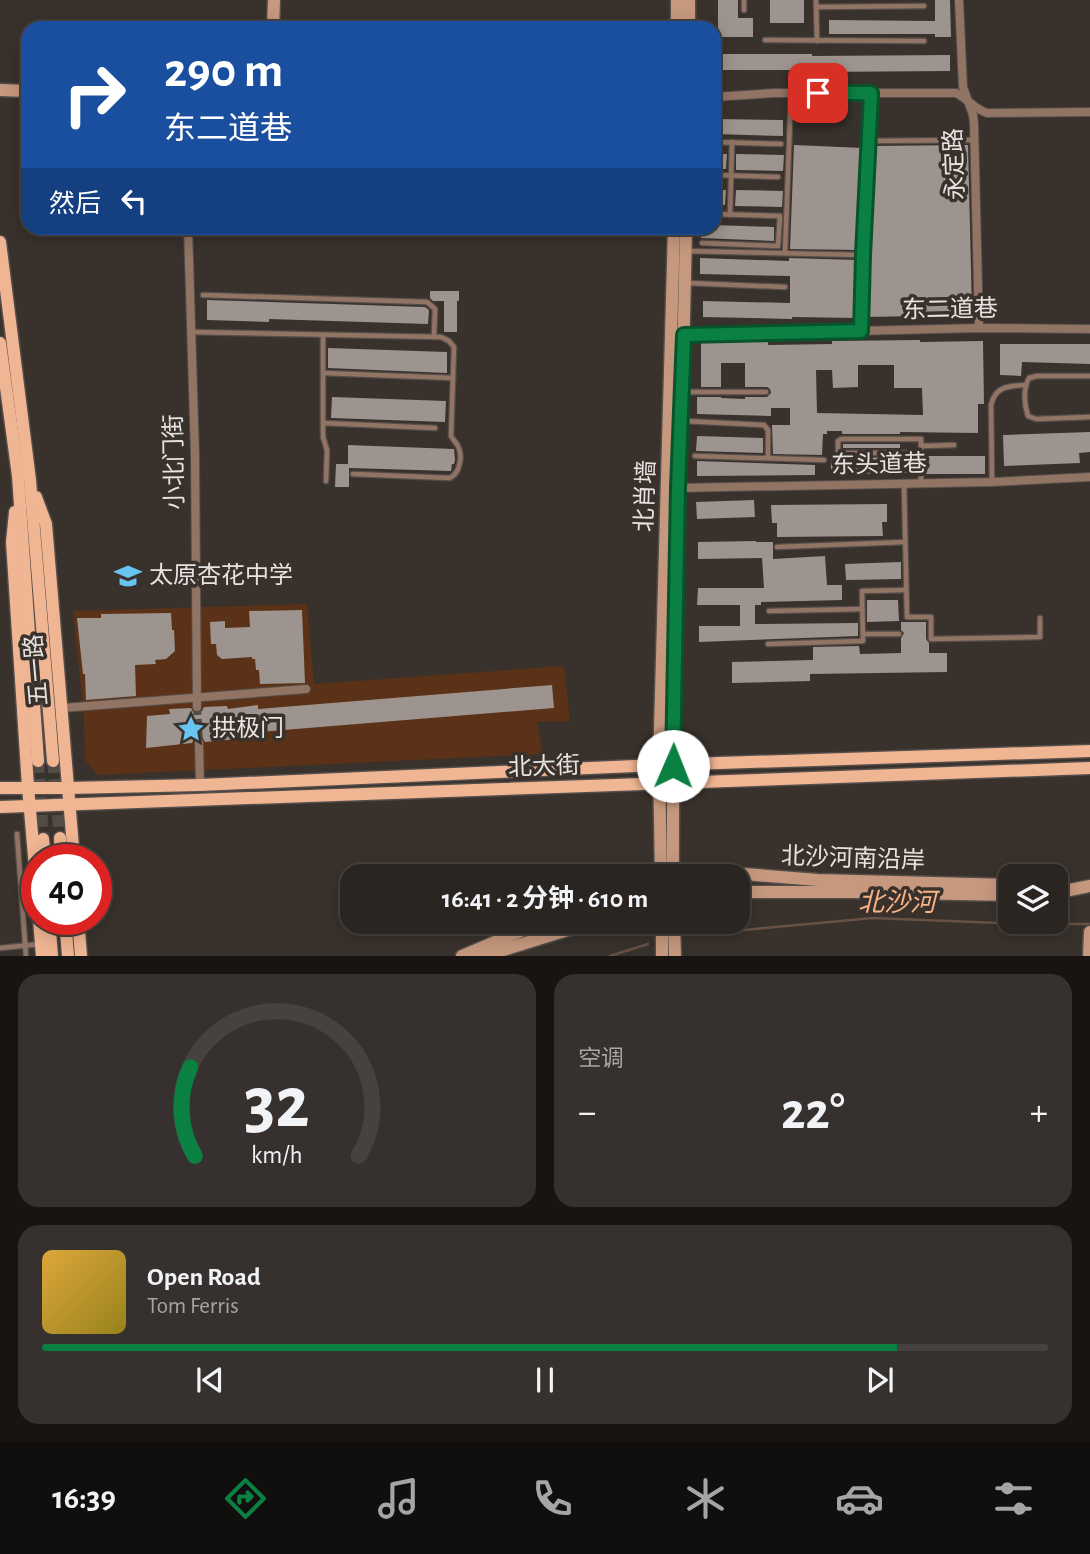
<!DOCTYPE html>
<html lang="zh">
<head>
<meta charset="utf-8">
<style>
  :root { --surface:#2a2521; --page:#36312e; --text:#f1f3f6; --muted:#a5a5a5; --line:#46423f; --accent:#0b8043 }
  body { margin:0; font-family:"Alegreya Sans","Noto Sans SC",sans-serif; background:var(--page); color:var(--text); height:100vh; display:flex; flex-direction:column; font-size:26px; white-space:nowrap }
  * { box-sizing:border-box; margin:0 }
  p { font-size:23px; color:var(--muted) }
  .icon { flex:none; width:38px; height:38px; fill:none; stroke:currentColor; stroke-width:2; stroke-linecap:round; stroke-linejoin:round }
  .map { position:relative; height:956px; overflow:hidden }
  .panel { display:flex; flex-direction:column; gap:18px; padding:18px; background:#171412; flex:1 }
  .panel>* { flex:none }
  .guide { position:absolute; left:21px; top:21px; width:700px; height:214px; border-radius:21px; box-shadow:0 4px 18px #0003,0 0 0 2px var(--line); background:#1a4fa0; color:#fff; overflow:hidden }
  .tools { position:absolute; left:998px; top:864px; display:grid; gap:14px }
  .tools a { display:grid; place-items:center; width:70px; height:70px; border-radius:14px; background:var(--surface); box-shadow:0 4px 18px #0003,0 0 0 2px var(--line); font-size:35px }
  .speed { position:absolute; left:21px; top:844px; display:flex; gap:14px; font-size:35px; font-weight:700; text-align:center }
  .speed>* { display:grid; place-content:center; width:91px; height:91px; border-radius:50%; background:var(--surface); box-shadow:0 4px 18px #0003,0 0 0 2px var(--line); line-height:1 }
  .speed .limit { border:10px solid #d22; background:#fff; color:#111 }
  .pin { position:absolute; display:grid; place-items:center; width:60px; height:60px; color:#fff; margin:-30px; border-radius:14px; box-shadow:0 4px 10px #0006 }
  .me { position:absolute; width:77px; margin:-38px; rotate:1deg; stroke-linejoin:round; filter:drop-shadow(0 0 5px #0008) }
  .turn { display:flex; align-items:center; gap:24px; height:147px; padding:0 28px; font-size:32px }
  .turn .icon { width:91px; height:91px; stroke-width:2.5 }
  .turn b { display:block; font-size:49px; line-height:60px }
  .then { display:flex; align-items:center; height:66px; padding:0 28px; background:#0003; gap:14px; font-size:26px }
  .big { font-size:52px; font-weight:700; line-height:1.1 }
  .panel .widget { flex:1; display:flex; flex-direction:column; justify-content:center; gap:10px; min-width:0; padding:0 24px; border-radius:21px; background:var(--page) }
  .panel .dial { align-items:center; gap:0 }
  .dial svg { height:182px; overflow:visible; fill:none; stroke:var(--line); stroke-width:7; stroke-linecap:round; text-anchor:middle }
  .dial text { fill:var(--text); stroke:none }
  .song { display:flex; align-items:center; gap:21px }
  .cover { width:84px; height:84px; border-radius:10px; background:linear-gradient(135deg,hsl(40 70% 55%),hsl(50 70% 35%)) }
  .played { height:7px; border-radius:4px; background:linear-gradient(90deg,var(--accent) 85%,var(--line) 85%) }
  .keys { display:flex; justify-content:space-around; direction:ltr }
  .heat { display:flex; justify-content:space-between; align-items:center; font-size:38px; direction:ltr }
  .panel .tiles { flex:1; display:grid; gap:18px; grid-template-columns:1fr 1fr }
  .widget:last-child { grid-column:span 2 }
  .trip { position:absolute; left:340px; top:864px; width:410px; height:70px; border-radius:21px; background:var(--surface); box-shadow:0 4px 18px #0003,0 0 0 2px var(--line); font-weight:700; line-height:70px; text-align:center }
  .menu { display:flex; height:112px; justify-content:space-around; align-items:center; background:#110f0d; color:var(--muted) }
  .menu .icon { width:49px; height:49px }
  .menu .selected { color:var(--accent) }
  .menu b { font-size:32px; color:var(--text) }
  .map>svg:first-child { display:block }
  .green { fill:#5b3217 }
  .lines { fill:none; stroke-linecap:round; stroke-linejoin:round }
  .stream { stroke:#685244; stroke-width:2.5 }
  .building { fill:#9d948f; fill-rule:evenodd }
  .street-tunnel { stroke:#524c47; stroke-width:8; stroke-dasharray:8 4; stroke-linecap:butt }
  .primary-tunnel { stroke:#524c47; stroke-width:12; stroke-dasharray:12 6; stroke-linecap:butt }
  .lane-casing { stroke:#544d49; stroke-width:7 }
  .street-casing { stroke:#544d49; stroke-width:10 }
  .secondary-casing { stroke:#544d49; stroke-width:15 }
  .primary-casing { stroke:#544d49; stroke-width:15 }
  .lane { stroke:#917464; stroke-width:4.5 }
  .street { stroke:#917464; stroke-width:8 }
  .secondary { stroke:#c6997e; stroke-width:12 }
  .primary { stroke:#f0b592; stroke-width:12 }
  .route-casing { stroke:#07532c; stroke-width:18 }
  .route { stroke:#0b8043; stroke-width:12 }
  .labels { text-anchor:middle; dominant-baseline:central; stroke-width:7; stroke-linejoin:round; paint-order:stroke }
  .street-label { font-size:24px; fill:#e7e2df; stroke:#38312c }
  .poi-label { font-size:24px; fill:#e7e2df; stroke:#38312c; text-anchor:start }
  .water-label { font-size:26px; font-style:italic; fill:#f9b186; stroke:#38312c }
</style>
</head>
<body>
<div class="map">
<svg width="1090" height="956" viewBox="0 0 1090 956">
  <rect width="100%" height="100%" fill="#38312c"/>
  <!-- green -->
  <path class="green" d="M307,604l7,80 250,-18 6,55 -33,1 6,32 -445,21 -13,-15 -1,-42 -11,-107z"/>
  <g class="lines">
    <!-- stream -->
    <g class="stream">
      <path d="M704,932l29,-1 140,-13 154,6h63"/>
      <path d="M610,956l38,-12"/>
    </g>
  </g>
  <!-- building -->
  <g class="building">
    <path d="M718,0h20v18h15v19h-35z"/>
    <rect x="770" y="0" width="34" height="23"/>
    <path d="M935,0h15l1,37h-16v-3h-106v-14l106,1z"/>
    <path d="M714,54h98v2l138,-1v16l-135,1v-2h-101z"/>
    <path d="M714,119l69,1v16l-69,-2z"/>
    <path d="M794,145l69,3 -5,102 -68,-1z"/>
    <path d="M968,145l4,166 -6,4 -100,2 7,-171z"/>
    <path d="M714,154h13l-1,15h-12z"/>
    <path d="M736,154l48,1 -1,16 -47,-1z"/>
    <path d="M714,190h12l-1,15h-11z"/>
    <path d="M736,190l47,1 -1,16 -47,-1z"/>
    <path d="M714,225l60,2v14l-73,-3v-10h13z"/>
    <path d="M700,258l89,3v-3l69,2 -1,58 -65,-1v2l-89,-2v-16l87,2v-27l-90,-2z"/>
    <path d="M430,291h29v10h-2v31h-13v-31h-11l-3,-3z"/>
    <path d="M207,300l218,7 4,3 -1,14 -159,-5v3l-62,-2z"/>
    <path d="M920,340v2l63,-1 1,63h-6v29l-78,-1v2h-58v-3h-15v3h-4l-1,21 -49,-1 -1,-29h18v-17h-19v8l-74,-2v-17h24v1l24,1v-2h22l4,-4 -1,-4 -3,-2h-22v-24h-24v24h-20v-45h67v3l64,-1v-3zM858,365h36v23h28l1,27 -106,-2 -1,-43h16l1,18 25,-1z"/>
    <path d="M1000,344h90v20l-68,-2 -1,14 -21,-1z"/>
    <path d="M328,348l119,4v21l-119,-5z"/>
    <path d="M332,397l114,4 -1,21 -114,-4z"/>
    <path d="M1090,432v20l-11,1 1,10 -76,3 -1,-31z"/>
    <path d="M697,436l66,2v15l-67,-2z"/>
    <rect x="843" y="444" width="57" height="4"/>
    <path d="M348,445l106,4 1,11 -1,4h-2l-1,7 -102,-3v19h-14l1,-23h12z"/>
    <rect x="926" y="456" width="59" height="18"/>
    <path d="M831,457l85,1v15l-85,1z"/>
    <path d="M697,461l118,4v10l-118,1z"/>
    <path d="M754,500l1,17 -58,2 -1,-17z"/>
    <path d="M887,504v18h-5l1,14 -106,1v-14h-5l-1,-18z"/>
    <path d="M756,541v1h17v17l52,-3 2,29h15v15l-81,2v3h-6v19l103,-1v13l-159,6v-16h41v-21h-43l1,-17h66l-2,-30 -64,1v-17z"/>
    <path d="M901,562v17l-55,1 -1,-16z"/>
    <path d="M867,600h31l1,21 -32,1z"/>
    <path d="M302,610l3,73 -45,1 -1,-14h-3l-1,-11h-3v-2l-30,2 -5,-4 -1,-11h-5l-1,-22 15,-1v7l25,-1 -1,-16z"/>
    <path d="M171,613l1,17h2l1,21 -9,8 -11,1 1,4 -21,1 1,31 -50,4 -1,-26h-2l-6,-56h24v-4z"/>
    <path d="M901,622h25v17l3,4v10h18v19l-137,2v7l-78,2v-21l81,-2v-13l46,-1 1,8 41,-1v-15l3,-5 -3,-3z"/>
    <path d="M552,685l2,23 -295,24v5l-54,5 -2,-4 -5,-1 -4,2 -2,4 -46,5 1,-32 23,-2 -1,-5 22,-1 2,4 5,1 4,-2 2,-4 23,-1 1,3 30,-4v4z"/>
  </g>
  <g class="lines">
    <!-- street-tunnel -->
    <path class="street-tunnel" d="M197,707l2,36"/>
    <!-- primary-tunnel -->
    <g class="primary-tunnel">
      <path d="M38,761l5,78"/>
      <path d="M53,761l7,77"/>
    </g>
    <defs>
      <g id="lane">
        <path d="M816,0l1,41"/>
        <path d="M816,7l108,-1"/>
        <path d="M744,10v-10"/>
        <path d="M765,40l159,1"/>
        <path d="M868,141l106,-1"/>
        <path d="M714,142l67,2"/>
        <path d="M714,175l64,2"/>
        <path d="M730,215l2,-73"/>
        <path d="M702,243l76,3 2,-30 -66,-2"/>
        <path d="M686,251l177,4"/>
        <path d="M785,253l6,-160"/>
        <path d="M688,283l97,4"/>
        <path d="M203,295l224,7 8,7 -1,28"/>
        <path d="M861,330l2,-75 8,-161"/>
        <path d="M191,332l250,5 8,4 5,6 -3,89c2,4 5,6 7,10 5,10 2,27 -8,32l-97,-4"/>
        <path d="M323,335v102l4,13 -1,31"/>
        <path d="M323,373l130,5"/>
        <path d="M1090,376h-53l-8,2c-6,11 -5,26 -1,38l8,3 54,-2"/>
        <path d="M683,392h83"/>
        <path d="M684,421l80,4 4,5v28"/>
        <path d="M323,423l112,5"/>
        <path d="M921,446l33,-1"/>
        <path d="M695,456l129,4"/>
        <path d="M992,481l-1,-76c4,-19 18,-19 34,-20"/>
        <path d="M921,482v-43h-80l-3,2v10l2,2h81"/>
        <path d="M904,484l3,133h24v22l109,-2v-19"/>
        <path d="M777,547l128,-5"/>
        <path d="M769,611l93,-2"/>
        <path d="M863,634h36"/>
        <path d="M768,644l95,-3 -1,-50 44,-1"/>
        <path d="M17,834l9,122"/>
        <path d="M0,948l41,-4"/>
      </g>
      <g id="street">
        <path d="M959,0l4,87 10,28 1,8 5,205"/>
        <path d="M714,97l60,-4h182c12,6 18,16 31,20l103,-1"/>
        <path d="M188,228l7,226 2,253"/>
        <path d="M684,335l295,-7 111,1"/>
        <path d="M678,488l314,-6 98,-5"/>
        <path d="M62,708l244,-19"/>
        <path d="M199,743l1,42"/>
      </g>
      <g id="secondary">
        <path d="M273,28l1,-28"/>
        <path d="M677,28v-28"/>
        <path d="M689,28v-28"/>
        <path d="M0,90l28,1"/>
        <path d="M661,877l-2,-112 15,-537"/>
        <path d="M673,877c-1,-217 9,-433 13,-649"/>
        <path d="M695,877l49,-3 74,6 192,5"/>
        <path d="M737,892h119l154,3"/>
        <path d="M1055,893l35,-7"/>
        <path d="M662,922v34"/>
        <path d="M674,922l1,34"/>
        <path d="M462,956l80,-34"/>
        <path d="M484,956l109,-34"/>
        <path d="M1089,956l1,-24"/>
      </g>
      <g id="primary">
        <path d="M0,242l30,238 23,281"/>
        <path d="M0,343l18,133 20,285"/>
        <path d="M36,497l10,27 28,335"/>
        <path d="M15,512l-3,30 16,245 9,104"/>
        <path d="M0,788h68l132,-3 459,-20 431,-14"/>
        <path d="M0,807l1090,-39"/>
        <path d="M60,838l1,21"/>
        <path d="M43,839l2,20"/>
        <path d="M39,919l3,37"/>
        <path d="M49,919l3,37"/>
        <path d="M65,919l3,37"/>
        <path d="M78,919l3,37"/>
      </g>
    </defs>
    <!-- lane casing -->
    <use href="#lane" class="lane-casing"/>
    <!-- street casing -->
    <use href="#street" class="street-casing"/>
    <!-- secondary casing -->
    <use href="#secondary" class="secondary-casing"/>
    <!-- primary casing -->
    <use href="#primary" class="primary-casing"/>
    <!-- lane -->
    <use href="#lane" class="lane"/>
    <!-- street -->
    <use href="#street" class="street"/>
    <!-- secondary -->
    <use href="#secondary" class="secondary"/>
    <!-- primary -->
    <use href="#primary" class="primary"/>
  </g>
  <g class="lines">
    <defs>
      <path id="route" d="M673,766l5,-278 6,-153 177,-4 2,-76 8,-162h-53"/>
    </defs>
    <!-- route casing -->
    <use href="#route" class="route-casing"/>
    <!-- route -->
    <use href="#route" class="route"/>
  </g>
  <!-- icons -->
  <defs>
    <symbol id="school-bare" viewBox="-9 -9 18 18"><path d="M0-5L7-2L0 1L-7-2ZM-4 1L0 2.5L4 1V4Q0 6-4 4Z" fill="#68c4f0" stroke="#38312c" stroke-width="2.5" paint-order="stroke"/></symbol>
    <symbol id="sight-bare" viewBox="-9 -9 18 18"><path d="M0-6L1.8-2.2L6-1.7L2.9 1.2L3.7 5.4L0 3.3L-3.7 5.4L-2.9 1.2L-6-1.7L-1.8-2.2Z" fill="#68c4f0" stroke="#38312c" stroke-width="2.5" paint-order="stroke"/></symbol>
  </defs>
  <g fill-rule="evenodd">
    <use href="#school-bare" x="109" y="557" width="38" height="38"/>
    <use href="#sight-bare" x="172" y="710" width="38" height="38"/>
  </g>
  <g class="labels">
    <!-- street labels -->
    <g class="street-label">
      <text transform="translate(955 164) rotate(-92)">永定路</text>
      <text transform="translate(950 310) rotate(-1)">东二道巷</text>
      <text transform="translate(175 462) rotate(-91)">小北门街</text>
      <text transform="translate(879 465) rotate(-1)">东头道巷</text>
      <text transform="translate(646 496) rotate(-88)">北肖墙</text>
      <text transform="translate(37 670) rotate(-95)">五一路</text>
      <text transform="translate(544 767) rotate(-2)">北大街</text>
      <text transform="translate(853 859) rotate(2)">北沙河南沿岸</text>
    </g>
    <!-- poi labels -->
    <g class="poi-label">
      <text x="149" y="576">太原杏花中学</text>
      <text x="212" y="729">拱极门</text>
    </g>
    <!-- water labels -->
    <g class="water-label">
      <text x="897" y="903">北沙河</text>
    </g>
  </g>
</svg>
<div class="tools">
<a><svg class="icon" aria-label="layers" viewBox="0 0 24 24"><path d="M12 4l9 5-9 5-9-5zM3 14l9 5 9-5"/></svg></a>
</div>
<div class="speed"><div class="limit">40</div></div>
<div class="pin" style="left:818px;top:93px;background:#d93025"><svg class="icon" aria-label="arrive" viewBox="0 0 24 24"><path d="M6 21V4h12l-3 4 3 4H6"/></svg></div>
<svg class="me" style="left:673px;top:766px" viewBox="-20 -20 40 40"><circle r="19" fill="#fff"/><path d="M0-13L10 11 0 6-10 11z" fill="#0b8043"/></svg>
<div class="trip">16:41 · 2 分钟 · 610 m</div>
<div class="guide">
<div class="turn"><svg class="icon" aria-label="right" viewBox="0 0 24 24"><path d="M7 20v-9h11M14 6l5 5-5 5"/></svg><div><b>290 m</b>东二道巷</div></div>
<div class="then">然后<svg class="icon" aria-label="left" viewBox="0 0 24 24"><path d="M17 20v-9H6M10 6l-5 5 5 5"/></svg></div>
</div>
</div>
<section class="panel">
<div class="tiles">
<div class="widget dial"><svg viewBox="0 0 100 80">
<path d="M14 69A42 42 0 1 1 86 69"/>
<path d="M14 69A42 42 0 0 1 12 30" stroke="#0b8043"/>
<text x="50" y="56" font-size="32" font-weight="700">32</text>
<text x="50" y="72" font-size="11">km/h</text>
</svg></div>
<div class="widget"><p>空调</p>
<div class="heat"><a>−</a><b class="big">22°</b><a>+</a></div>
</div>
<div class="widget">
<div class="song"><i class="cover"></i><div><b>Open Road</b><p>Tom Ferris</p></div></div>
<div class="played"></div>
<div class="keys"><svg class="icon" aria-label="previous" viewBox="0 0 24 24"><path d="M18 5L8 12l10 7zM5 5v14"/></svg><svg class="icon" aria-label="pause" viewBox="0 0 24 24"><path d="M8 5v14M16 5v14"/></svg><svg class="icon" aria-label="next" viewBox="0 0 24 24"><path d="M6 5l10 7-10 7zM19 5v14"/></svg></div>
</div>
</div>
</section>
<nav class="menu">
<b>16:39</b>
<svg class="icon selected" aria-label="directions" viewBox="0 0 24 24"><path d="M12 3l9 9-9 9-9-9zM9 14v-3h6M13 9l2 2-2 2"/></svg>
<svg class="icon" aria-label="music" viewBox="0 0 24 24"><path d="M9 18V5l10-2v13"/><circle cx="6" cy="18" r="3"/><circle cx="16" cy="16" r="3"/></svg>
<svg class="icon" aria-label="phone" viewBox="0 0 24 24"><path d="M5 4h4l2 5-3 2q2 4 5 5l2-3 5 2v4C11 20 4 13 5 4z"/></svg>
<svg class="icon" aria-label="climate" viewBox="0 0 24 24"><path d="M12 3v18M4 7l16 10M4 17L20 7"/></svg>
<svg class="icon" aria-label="car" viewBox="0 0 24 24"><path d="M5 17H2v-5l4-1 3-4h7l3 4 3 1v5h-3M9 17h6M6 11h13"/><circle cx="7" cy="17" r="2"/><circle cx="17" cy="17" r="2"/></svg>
<svg class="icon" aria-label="filters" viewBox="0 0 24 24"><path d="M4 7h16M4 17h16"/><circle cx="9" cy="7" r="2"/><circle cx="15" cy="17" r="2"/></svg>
</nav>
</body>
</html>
